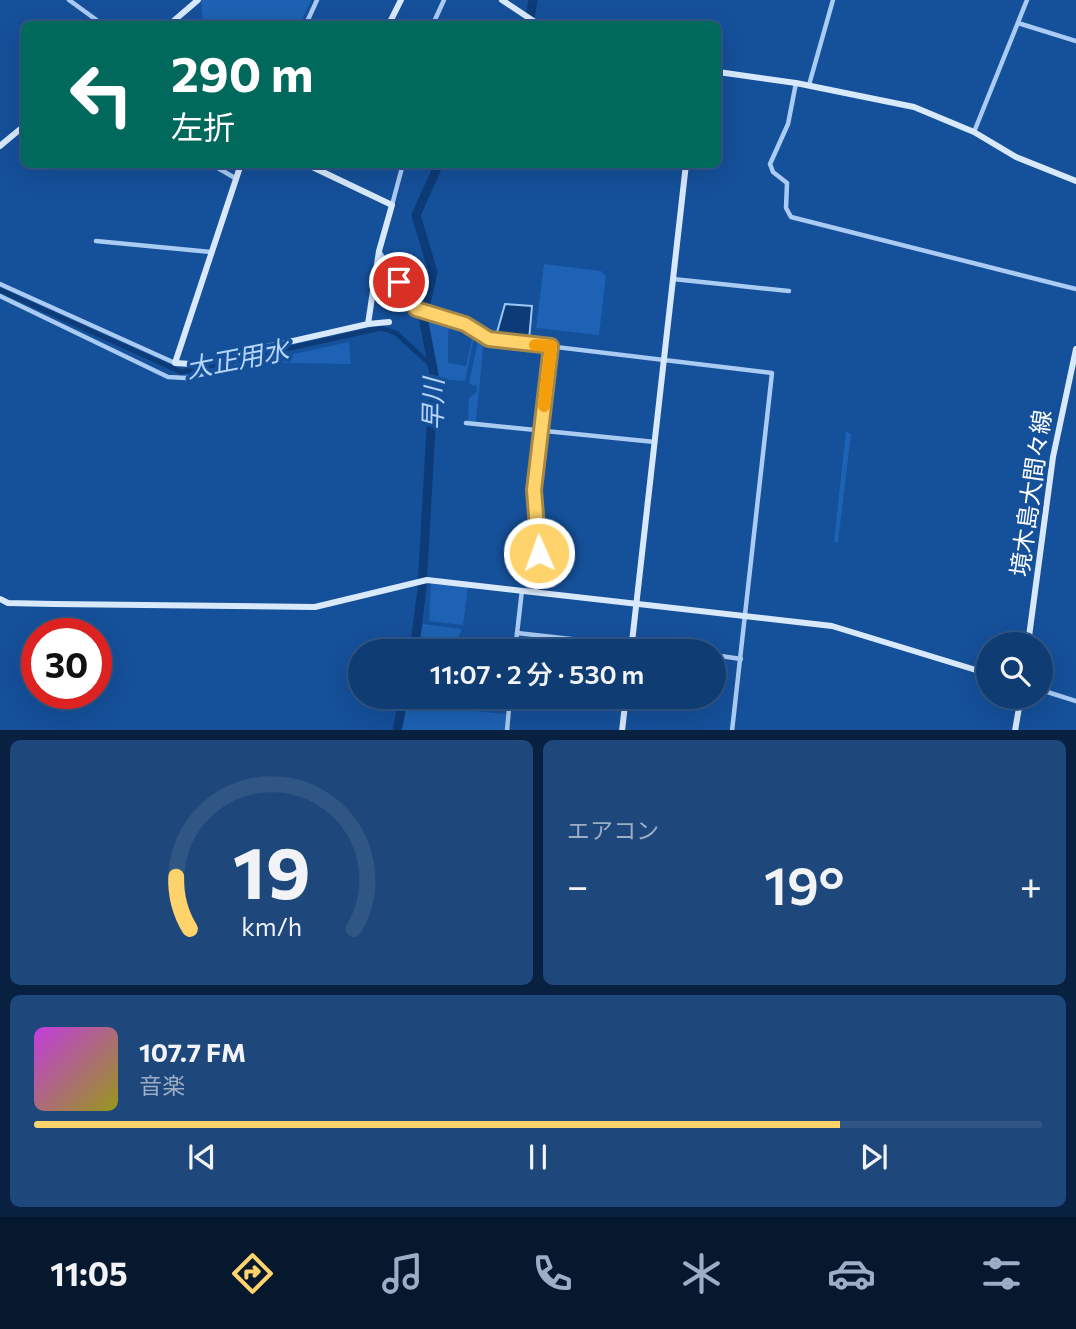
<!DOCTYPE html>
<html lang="ja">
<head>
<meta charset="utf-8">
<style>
  :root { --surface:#103c74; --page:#1e477c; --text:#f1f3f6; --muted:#9cadc5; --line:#305686; --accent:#ffd36b }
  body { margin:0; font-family:Commissioner,"Noto Sans JP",sans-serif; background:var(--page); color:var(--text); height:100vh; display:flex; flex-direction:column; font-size:26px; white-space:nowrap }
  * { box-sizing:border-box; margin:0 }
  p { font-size:23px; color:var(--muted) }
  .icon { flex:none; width:38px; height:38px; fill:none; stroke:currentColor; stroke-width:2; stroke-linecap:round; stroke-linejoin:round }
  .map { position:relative; height:730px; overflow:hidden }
  .details { display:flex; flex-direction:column; gap:10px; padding:10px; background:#092140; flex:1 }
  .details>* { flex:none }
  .guide { position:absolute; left:21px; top:21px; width:700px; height:147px; border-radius:10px; box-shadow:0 7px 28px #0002,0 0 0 2px var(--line); background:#00695c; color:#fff; overflow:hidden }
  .controls { position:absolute; left:976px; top:632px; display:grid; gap:14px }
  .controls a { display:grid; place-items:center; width:77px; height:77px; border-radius:50%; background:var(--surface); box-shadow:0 7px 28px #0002,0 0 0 2px var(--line); font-size:35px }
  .speed { position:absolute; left:21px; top:618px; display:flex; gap:14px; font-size:35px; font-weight:700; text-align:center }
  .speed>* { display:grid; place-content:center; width:91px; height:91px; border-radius:50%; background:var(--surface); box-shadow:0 7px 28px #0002,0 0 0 2px var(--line); line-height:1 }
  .speed .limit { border:10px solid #d22; background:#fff; color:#111 }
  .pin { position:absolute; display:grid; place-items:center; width:60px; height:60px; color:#fff; margin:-30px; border:4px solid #fff; border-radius:50%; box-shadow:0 2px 7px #0007 }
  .me { position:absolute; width:77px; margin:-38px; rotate:358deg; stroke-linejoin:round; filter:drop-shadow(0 0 5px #0008) }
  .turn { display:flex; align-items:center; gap:24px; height:147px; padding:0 35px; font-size:32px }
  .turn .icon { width:91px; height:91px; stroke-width:2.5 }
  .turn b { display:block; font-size:49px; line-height:60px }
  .big { font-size:52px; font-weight:600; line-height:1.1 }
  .details .widget { flex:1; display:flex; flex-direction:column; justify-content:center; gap:10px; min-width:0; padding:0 24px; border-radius:10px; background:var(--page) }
  .details .dial { align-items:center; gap:0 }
  .dial svg { height:182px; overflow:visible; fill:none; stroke:var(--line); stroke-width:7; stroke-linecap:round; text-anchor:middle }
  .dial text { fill:var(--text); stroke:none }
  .song { display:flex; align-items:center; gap:21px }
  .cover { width:84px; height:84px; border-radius:10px; background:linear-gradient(135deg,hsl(290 70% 55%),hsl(60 70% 35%)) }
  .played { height:7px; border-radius:4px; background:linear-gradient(90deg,var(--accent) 80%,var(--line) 80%) }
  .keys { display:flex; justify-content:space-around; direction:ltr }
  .heat { display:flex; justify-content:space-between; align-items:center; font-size:38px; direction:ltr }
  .details .tiles { flex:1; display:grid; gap:10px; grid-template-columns:1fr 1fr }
  .widget:last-child { grid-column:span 2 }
  .trip { position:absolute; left:348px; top:639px; width:378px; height:70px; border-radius:35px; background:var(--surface); box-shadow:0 7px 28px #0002,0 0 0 2px var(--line); font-weight:600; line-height:70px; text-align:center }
  .menu { display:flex; height:112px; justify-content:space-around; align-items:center; background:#06182e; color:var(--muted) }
  .menu .icon { width:49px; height:49px }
  .menu .active { color:var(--accent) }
  .menu b { font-size:32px; color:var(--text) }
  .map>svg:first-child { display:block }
  .green { fill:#1d62b4 }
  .water { fill:#0d3b77; stroke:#9cc6f5; stroke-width:2 }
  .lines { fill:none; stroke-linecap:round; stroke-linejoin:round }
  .canal { stroke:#0d3b77; stroke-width:5 }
  .river { stroke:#0d3b77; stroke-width:9 }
  .street { stroke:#aacbf3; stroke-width:4.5 }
  .secondary { stroke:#d9e9fc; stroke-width:6 }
  .route-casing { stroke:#a68946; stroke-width:18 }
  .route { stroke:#ffd36b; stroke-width:12 }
  .slow { stroke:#f59e0b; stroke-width:12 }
  .labels { text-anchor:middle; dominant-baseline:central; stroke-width:7; stroke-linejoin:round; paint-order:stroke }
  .street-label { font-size:24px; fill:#fff; stroke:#15509a }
  .water-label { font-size:26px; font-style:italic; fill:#b6d5f9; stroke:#15509a }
</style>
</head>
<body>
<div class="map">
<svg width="1076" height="731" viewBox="0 0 1076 731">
  <rect width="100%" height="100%" fill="#15509a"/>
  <!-- green -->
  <g class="green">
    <path d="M201,0h110l-11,24h-97z"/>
    <path d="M544,264l57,7 5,5 -7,59 -63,-7z"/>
    <path d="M427,316l5,4 22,5 -6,5v33l18,3 6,-27 -3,-9 6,3 -10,48 -27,-2z"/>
    <path d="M479,335l5,4 -8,82h-8l1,-23 8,-6v-6l-8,-2z"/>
    <path d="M349,342l2,22 -68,-1 1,-7z"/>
    <path d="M846,431l5,3 -13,108h-4z"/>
    <path d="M431,583l37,4 -5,38 -34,-4z"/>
    <path d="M423,624l39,5 -10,22h-35z"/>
    <path d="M408,697h34l-1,11 65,6 -1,16h-103z"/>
  </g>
  <!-- water -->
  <path class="water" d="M505,304l27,2 -3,34 -33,-4z"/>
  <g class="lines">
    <!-- canal -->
    <path class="canal" d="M0,290l181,82 200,-44 15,5 37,34"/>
    <!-- river -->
    <g class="river">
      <path d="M529,24l4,-24"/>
      <path d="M414,651l8,-62 12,-215 -11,-57 10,-45 -17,-57 23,-51"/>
      <path d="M397,731l7,-35"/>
    </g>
    <!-- street -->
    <g class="street">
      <path d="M69,0l33,24"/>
      <path d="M1018,23l58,18"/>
      <path d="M306,24l11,-24"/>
      <path d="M433,24l11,-24"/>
      <path d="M796,83l-8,41 -18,40 3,8 14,11 -1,25 5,9 285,72"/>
      <path d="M809,85l24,-85"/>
      <path d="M974,132l53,-132"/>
      <path d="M211,164l24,14"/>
      <path d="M392,205l11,-41"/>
      <path d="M96,241l115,11"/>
      <path d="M379,251l38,58 56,19 17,11 282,34 -40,358"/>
      <path d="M673,279l116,12"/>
      <path d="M0,284l175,79"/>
      <path d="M0,296l168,81 18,1 53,-12"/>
      <path d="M466,423l189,19"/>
      <path d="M536,592l4,-49 -6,-53 17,-144"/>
      <path d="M517,633l162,18"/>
      <path d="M515,651l7,-61"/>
      <path d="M714,655l27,4"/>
      <path d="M1041,690l35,11"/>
      <path d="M507,731l3,-35"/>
    </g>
    <!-- secondary -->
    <g class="secondary">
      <path d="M502,0l36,24"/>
      <path d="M170,24l28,-24"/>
      <path d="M389,24l12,-24"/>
      <path d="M718,72l78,11 118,24 60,25 42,25 60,24"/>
      <path d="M0,146l24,-20"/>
      <path d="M241,164l-66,199 16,1 177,-40 11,-73 13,-46 -86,-41"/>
      <path d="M368,324l21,-2"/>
      <path d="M0,599l8,4 46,1 261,3 112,-27 405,46 157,48"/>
      <path d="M1028,644l25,-187 23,-108"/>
      <path d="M631,651l55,-487"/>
      <path d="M622,731l4,-35"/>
      <path d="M1015,731l6,-35"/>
    </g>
  </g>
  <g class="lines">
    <defs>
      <path id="route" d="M399,282l17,27 49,15 24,15 62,7 -17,144 5,63"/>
    </defs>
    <!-- route casing -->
    <use href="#route" class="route-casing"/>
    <!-- route -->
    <use href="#route" class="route"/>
    <!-- slow -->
    <path class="slow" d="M535,345l16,1 -7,60"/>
  </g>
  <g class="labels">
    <!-- street labels -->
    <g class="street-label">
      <text transform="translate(1030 493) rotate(-82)">境木島大間々線</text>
    </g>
    <!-- water labels -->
    <g class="water-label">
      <text transform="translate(237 358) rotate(-11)">大正用水</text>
      <text transform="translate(432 404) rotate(-89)">早川</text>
    </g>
  </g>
</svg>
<div class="controls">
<a><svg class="icon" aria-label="search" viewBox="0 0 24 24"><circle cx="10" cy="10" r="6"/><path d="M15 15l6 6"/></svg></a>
</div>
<div class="speed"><div class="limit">30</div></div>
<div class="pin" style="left:399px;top:282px;background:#d93025"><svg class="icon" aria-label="arrive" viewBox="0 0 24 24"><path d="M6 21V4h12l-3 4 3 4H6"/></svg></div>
<svg class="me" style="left:539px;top:553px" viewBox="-20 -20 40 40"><circle r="17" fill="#ffd36b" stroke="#fff" stroke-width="3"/><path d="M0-11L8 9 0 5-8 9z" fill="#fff"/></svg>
<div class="trip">11:07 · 2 分 · 530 m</div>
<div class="guide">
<div class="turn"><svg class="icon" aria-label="left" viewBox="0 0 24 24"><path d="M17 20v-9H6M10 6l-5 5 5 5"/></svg><div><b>290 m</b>左折</div></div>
</div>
</div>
<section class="details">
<div class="tiles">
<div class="widget dial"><svg viewBox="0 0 100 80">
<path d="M14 69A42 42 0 1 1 86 69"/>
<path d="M14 69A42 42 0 0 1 8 46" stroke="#ffd36b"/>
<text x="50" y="56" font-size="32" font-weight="700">19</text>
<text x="50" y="72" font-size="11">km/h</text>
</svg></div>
<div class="widget"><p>エアコン</p>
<div class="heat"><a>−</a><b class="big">19°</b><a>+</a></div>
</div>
<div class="widget">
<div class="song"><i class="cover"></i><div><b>107.7 FM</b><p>音楽</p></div></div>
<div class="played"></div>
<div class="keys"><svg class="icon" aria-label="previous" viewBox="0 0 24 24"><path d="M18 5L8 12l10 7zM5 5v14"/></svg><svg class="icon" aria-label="pause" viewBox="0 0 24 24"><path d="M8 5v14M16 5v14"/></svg><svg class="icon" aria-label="next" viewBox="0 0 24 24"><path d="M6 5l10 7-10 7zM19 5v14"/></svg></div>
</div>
</div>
</section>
<nav class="menu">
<b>11:05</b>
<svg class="icon active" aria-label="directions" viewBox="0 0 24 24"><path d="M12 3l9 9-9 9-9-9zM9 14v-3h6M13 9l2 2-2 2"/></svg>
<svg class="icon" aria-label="music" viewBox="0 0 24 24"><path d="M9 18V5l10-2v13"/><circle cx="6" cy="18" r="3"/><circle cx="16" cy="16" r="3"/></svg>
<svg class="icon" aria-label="phone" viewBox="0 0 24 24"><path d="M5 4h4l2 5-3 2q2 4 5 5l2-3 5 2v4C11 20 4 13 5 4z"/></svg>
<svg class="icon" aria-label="climate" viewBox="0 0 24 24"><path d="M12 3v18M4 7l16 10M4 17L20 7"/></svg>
<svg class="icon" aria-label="car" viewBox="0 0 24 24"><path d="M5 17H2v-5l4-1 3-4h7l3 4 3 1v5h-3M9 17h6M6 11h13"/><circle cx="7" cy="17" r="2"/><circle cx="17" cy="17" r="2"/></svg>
<svg class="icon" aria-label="filters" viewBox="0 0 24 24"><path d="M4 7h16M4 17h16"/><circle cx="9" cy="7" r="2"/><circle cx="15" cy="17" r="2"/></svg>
</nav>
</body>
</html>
